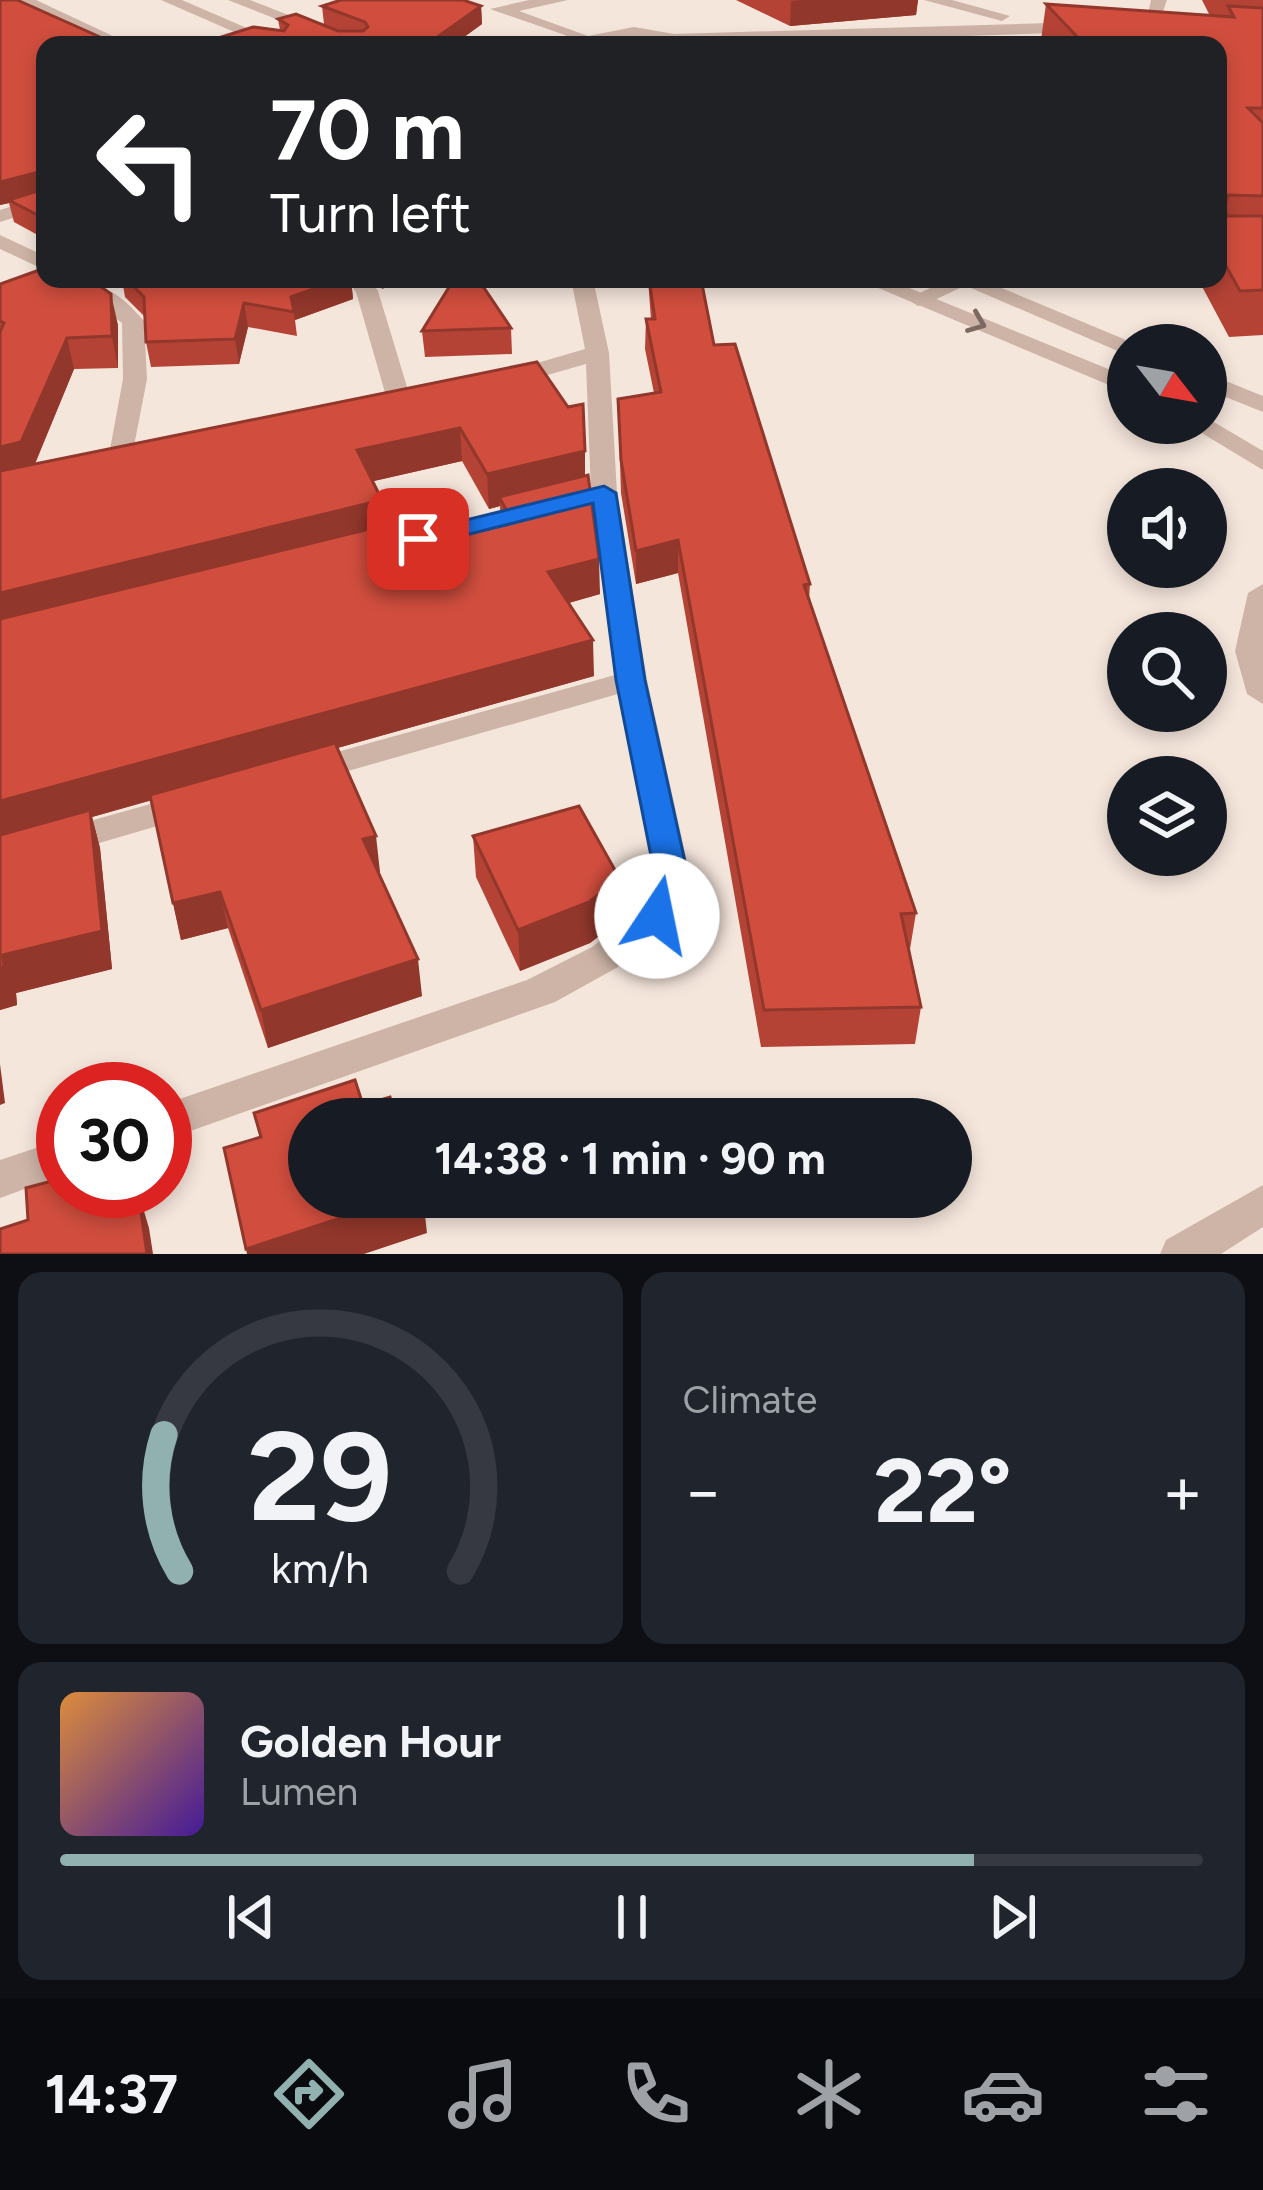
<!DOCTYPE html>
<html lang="en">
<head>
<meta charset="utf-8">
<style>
  :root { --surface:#171b24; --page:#20242c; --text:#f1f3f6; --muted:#9ea1a6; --line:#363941; --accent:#90b1b0 }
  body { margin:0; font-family:Figtree,sans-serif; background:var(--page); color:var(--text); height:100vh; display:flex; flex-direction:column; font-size:45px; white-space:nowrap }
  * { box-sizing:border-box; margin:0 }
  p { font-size:39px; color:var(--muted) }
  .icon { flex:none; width:66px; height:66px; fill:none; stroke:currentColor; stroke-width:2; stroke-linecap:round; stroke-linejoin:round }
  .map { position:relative; height:1254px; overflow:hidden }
  .panel { display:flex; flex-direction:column; gap:18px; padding:18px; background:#0d0f14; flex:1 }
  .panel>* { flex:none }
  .banner { position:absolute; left:36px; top:36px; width:1191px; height:252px; border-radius:24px; box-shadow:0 6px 18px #0003; background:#202124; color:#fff; overflow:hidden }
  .needle { width:78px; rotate:121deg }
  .tools { position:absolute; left:1107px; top:324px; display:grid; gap:24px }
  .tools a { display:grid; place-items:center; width:120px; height:120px; border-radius:50%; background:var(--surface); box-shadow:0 6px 18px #0003; font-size:60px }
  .speed { position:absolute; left:36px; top:1062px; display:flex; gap:24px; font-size:60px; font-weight:700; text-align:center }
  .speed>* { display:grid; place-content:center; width:156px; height:156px; border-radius:50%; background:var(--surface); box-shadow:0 6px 18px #0003; line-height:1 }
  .speed .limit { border:18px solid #d22; background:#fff; color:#111 }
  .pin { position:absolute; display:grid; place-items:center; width:102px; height:102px; color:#fff; margin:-51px; border-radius:24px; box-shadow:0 6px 18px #0006 }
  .me { position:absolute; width:132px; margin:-66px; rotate:11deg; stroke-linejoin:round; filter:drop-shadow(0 0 9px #0008) }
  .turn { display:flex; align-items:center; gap:42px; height:252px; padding:0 36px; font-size:54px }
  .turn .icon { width:156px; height:156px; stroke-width:2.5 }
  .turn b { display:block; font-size:84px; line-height:102px }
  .big { font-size:90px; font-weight:700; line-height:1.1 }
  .panel .widget { flex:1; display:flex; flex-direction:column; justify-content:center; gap:18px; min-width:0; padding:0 42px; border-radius:24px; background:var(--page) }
  .panel .dial { align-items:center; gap:0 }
  .dial svg { height:312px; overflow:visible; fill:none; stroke:var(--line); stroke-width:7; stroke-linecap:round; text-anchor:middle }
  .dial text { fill:var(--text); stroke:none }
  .song { display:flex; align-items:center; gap:36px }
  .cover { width:144px; height:144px; border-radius:18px; background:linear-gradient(135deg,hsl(30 70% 55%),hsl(260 70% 35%)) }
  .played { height:12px; border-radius:6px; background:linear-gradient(90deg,var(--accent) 80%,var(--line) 80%) }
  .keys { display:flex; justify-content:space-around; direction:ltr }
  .heat { display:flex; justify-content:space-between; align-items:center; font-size:66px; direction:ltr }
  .panel .tiles { flex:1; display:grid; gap:18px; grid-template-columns:1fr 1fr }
  .widget:last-child { grid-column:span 2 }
  .trip { position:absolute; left:288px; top:1098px; width:684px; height:120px; border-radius:60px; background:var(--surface); box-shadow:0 6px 18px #0003; font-weight:700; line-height:120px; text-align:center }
  .menu { display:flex; height:192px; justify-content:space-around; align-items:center; background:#090b0e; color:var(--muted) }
  .menu .icon { width:84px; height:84px }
  .menu .current { color:var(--accent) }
  .menu b { font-size:54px; color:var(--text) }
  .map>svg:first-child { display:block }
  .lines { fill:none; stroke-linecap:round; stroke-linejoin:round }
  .service { fill:#ceb4a7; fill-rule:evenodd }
  .minor { fill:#ceb4a7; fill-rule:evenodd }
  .wall { fill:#b44335; fill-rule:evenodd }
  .shaded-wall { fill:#92372b }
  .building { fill:#d14e3e; stroke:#92372b; stroke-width:3 }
  .oneway { stroke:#7d6961 }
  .route { fill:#1a73e8; stroke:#114b97; stroke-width:3 }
</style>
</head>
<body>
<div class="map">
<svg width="1263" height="1254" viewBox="0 0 1263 1254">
  <rect width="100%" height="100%" fill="#f5e6dc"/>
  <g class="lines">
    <!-- service -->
    <path class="service" d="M949,279h30l-53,25 -8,2 -11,-7z"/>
    <!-- minor -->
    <g class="minor">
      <path d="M16,0h20l96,45h-21z"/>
      <path d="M161,0h21l104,45h-22z"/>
      <path d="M228,0h22l115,45h-23z"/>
      <path d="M529,0h39l-49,11 69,25 46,-9 40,7 409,-12 8,5 -8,5 -388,13 -61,-9 -60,9 -9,-10 -75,-26z"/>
      <path d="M924,0h28l58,16 -8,5z"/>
      <path d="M1151,0h16l-6,17 -13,-3z"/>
      <path d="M45,196v12l-45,14v-12z"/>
      <path d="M0,235l45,21v14l-45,-21z"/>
      <path d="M63,279c36,0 58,15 81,42l3,58 -19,98 -9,2 -13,-8 17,-92 -1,-56z"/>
      <path d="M346,279h23l9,12 36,119 -3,5h-18l-3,-5 -34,-118z"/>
      <path d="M571,279h22l16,74 8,140 30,187 42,191 -14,45 -57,51 -63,35 -390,138v-36l362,-124 65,-33 49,-38 12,-38 -35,-177 -312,89 -12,-3 -5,-8 5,-8 321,-89 -24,-182 -5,-129 -81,23 -12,-7 3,-5 89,-26z"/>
      <path d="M857,279h30l241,98v16z"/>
      <path d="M950,279h30l158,66h-10v9l-8,-2z"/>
      <path d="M1206,373l57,23v16l-57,-23z"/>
      <path d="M1207,418l56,33v19l-78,-47h21z"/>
      <path d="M536,502l10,2 4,6 -4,6 -179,44 -14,-8 4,-6z"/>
      <path d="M1263,584v120l-16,-10 -12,-43 13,-58z"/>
      <path d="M190,793l12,4 5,8 -5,8 -202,59v-26z"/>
      <path d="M63,1139v36l-63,23v-38z"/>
      <path d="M1263,1185v42l-42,27h-61l6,-14z"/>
    </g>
  </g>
  <!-- wall -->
  <g class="wall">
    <path d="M0,0l45,45v194l-31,-17 -5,-19 -9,2z"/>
    <path d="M736,0h182l-2,15 -126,11z"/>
    <path d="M1202,0h61v335l-34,2 -31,-58h20v-234h-172l-5,-5 5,-36 164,12z"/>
    <path d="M322,6h159l1,18 -29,21h-257l84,-15 -2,-11 46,5z"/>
    <path d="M122,279h229l2,20 -58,21 2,16 -49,-9 -9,37 -88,3 -5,-25 -1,-25 -20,-20z"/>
    <path d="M648,279h53l13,66 96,239 -1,16 107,313 -6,36 -1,1 12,57 -6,37 -154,3 -83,-474 -42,11 -15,-91 -3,-94 36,-6 -9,-44 1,-30h5z"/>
    <path d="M0,284l118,41v43l-44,1 -39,95 502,-102 48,114 15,118 -31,9 25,73 -257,72 85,248 -154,52 -40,-120 -47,12 -30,-140 -59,17 8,31 12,121 -96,24 1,12 -17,5zM462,461l27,48 11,-3 1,20 -95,21 -21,-22 -3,-25 -9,-19z"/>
    <path d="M511,328l1,26 -87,3 -3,-26z"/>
    <path d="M473,836l147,43v41l-30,23 -70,28 -44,-94z"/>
  </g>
  <!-- shaded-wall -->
  <g class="shaded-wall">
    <path d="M801,0h117l-2,15 -126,11 1,-25z"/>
    <path d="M481,6l1,18 -29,21h-27z"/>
    <path d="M43,171l2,22 -36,7v3l-9,2v-23z"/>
    <path d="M341,279h10l2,20 -58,21 -4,-23z"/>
    <path d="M381,279h27l-26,10z"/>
    <path d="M111,294l7,31v43l-6,-32z"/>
    <path d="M244,303l4,24 -9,37 -4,-25z"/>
    <path d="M67,338l7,31 -44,106 -30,7v-35z"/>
    <path d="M460,428l2,33 -101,23 -4,-34z"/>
    <path d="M585,451v33l-86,13 1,9 -11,3 -2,-35z"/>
    <path d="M382,500l4,34 -386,97v-38z"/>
    <path d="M678,540v33l-42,11v-33z"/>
    <path d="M599,559l1,35 -50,14 -2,-36z"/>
    <path d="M593,640l1,36 -502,141 8,31 12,121 -96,24 1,12 -17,5v-209z"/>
    <path d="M376,836l4,36 -12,4 -5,-37z"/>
    <path d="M620,879v41l-30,23 -70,28 -2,-41z"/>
    <path d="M220,892l8,36 -47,12 -8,-37z"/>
    <path d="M418,959l4,37 -154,52 -7,-38z"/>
    <path d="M0,1064l5,39 -5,2z"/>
    <path d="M138,1191l11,37 4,26h-6z"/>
    <path d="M405,1197h18l4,36 -63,21h-117l-1,-5z"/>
  </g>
  <!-- building -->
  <g class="building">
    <path d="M0,0h17l101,45h-73v174l-36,-19 35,-11 -1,-18 -43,11z"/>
    <path d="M341,0h122l18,6 -55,39h-230l57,-18 31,4 4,-6 -10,-6 18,-5 42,17h25l5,-4 -3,-5 -43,-16z"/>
    <path d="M1046,4l188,13 -6,-11 35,2v100h-15l15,15v73l-35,-1 -5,16 5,5h35v74l-23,1 -22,-39v-207h-133z"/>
    <path d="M45,268v11h45l21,15 1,42 -45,2 -46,104 -21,5v-115l4,-9 -4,-2v-37z"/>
    <path d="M126,279h215l-50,18 3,15 -50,-9 -9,36 -89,3 -2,-45z"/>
    <path d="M454,279h24l33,49 -89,3z"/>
    <path d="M649,279h52l13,66 21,-1 75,240 -6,1 112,328 -15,1 20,93 -157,3 -86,-470 -42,11 -15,-91 -3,-61 43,-7 -15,-73h9z"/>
    <path d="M537,362l31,45 15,-3 2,47 -98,23 -27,-46 -103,22 25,50 -382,93v-122z"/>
    <path d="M588,475l11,84 -51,13 45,68 -593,161v-182l394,-96 12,24 108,-24 -15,-26z"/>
    <path d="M335,743l41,93 -13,3 55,120 -157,51 -41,-118 -47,11 -23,-108z"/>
    <path d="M579,806l41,73 -31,23 -71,28 -45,-94z"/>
    <path d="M90,810l12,121 -99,24 1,12 -4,1v-133z"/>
    <path d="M355,1080l8,25 27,-8 7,22h-88v78h96l-159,52 -22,-101 37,-11 -7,-24z"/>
    <path d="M63,1178v13h75l9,63h-147v-25l28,-9 -2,-32z"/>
  </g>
  <!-- one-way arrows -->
  <defs><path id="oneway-chevron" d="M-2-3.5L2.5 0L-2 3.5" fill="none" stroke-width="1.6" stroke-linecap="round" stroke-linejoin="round" transform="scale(3)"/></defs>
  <use class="oneway" href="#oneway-chevron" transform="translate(977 323) rotate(22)"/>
  <!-- route -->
  <path class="route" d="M604,486l12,7 29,187 42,191 -18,54 -12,3 -12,-3 -5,-9 14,-45 -38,-191 -23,-177 -175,44 -12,-8 3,-5z"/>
</svg>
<div class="tools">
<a><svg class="needle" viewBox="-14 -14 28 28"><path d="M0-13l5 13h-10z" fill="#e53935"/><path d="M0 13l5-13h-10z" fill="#9ea1a6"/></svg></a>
<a><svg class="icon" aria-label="sound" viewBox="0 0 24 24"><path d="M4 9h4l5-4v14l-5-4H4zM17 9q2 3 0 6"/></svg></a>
<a><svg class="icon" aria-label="search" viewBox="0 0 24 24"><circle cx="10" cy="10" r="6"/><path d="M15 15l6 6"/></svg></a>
<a><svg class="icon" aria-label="layers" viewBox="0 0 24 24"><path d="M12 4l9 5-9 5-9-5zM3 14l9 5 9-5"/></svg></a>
</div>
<div class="speed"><div class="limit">30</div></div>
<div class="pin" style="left:418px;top:539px;background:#d93025"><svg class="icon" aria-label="arrive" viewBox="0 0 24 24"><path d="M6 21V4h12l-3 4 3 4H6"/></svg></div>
<svg class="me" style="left:657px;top:916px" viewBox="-20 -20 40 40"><circle r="19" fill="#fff"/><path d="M0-13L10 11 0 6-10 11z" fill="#1a73e8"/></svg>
<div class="trip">14:38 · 1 min · 90 m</div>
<div class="banner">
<div class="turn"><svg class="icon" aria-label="left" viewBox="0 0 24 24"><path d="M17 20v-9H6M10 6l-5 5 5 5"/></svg><div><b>70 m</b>Turn left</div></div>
</div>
</div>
<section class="panel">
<div class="tiles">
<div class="widget dial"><svg viewBox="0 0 100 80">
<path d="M14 69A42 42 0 1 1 86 69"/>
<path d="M14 69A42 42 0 0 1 10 34" stroke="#90b1b0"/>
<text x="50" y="56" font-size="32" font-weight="700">29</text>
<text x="50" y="72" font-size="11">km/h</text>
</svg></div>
<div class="widget"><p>Climate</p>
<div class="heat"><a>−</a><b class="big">22°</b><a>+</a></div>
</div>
<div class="widget">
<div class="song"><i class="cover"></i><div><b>Golden Hour</b><p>Lumen</p></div></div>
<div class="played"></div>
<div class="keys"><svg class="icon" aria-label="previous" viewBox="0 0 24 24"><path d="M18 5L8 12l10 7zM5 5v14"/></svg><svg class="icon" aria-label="pause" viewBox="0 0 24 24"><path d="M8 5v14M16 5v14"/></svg><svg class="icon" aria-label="next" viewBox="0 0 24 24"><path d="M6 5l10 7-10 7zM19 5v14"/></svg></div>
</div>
</div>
</section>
<nav class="menu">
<b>14:37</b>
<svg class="icon current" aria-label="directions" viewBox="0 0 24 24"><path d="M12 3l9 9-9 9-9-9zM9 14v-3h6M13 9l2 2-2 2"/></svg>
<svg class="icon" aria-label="music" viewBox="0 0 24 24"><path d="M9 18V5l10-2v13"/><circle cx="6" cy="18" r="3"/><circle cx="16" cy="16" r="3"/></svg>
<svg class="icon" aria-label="phone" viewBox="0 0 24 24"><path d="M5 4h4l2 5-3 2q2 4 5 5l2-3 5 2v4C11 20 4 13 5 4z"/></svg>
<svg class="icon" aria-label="climate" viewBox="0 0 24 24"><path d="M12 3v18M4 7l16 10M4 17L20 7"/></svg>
<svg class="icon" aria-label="car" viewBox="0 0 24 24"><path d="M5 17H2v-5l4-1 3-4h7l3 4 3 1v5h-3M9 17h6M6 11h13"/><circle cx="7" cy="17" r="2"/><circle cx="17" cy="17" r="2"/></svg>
<svg class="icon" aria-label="filters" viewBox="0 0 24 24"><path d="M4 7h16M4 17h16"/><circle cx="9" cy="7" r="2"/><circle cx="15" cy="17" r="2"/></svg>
</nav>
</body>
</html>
